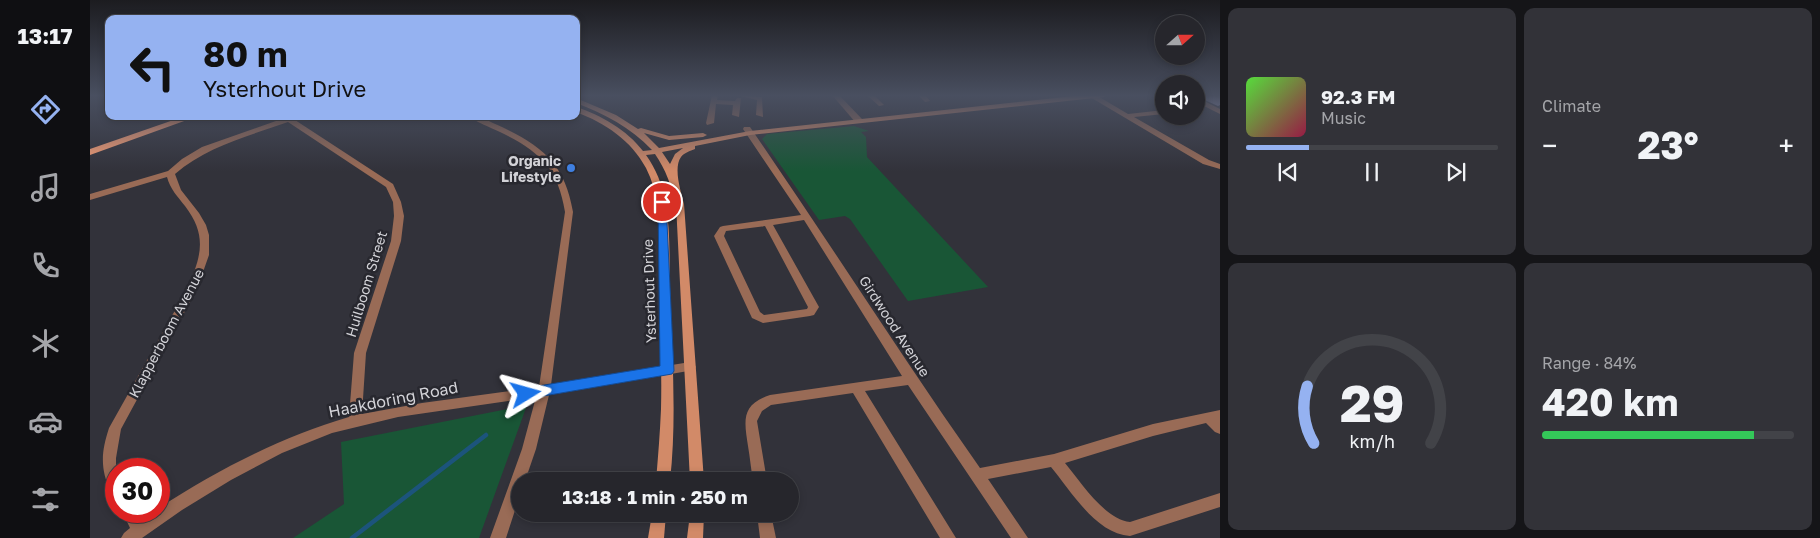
<!DOCTYPE html>
<html lang="en">
<head>
<meta charset="utf-8">
<style>
  :root { --surface:#26262c; --page:#323238; --text:#f1f3f6; --muted:#a4a5a9; --line:#424348; --accent:#95b2f1 }
  body { margin:0; font-family:"Golos Text",sans-serif; background:var(--page); color:var(--text); height:100vh; display:flex; flex-direction:column; font-size:19px; white-space:nowrap }
  * { box-sizing:border-box; margin:0 }
  p { font-size:16px; color:var(--muted) }
  .icon { flex:none; width:28px; height:28px; fill:none; stroke:currentColor; stroke-width:2; stroke-linecap:round; stroke-linejoin:round }
  .map { position:relative; flex:1; overflow:hidden }
  .panel { display:flex; flex-direction:column; gap:8px; padding:8px; background:#151518; width:600px }
  .panel>* { flex:none }
  .guide { position:absolute; left:15px; top:15px; width:475px; height:105px; border-radius:10px; box-shadow:0 2px 8px #0003,0 0 0 1px var(--line); background:#95b2f1; color:#111; overflow:hidden }
  .needle { width:32px; rotate:69deg }
  .buttons { position:absolute; left:1065px; top:15px; display:grid; gap:10px }
  .buttons a { display:grid; place-items:center; width:50px; height:50px; border-radius:50%; background:var(--surface); box-shadow:0 2px 8px #0003,0 0 0 1px var(--line); font-size:25px }
  .speed { position:absolute; left:15px; top:458px; display:flex; gap:10px; font-size:25px; font-weight:700; text-align:center }
  .speed>* { display:grid; place-content:center; width:65px; height:65px; border-radius:50%; background:var(--surface); box-shadow:0 2px 8px #0003,0 0 0 1px var(--line); line-height:1 }
  .speed .limit { border:8px solid #d22; background:#fff; color:#111 }
  .pin { position:absolute; display:grid; place-items:center; width:42px; height:42px; color:#fff; margin:-21px; border:2px solid #fff; border-radius:50%; box-shadow:0 1px 5px #0007 }
  .me { position:absolute; width:55px; margin:-28px; rotate:82deg; stroke-linejoin:round; filter:drop-shadow(0 0 4px #0008) }
  .turn { display:flex; align-items:center; gap:18px; height:105px; padding:0 15px; font-size:22px }
  .turn .icon { width:65px; height:65px; stroke-width:2.5 }
  .turn b { display:block; font-size:35px; line-height:42px }
  .big { font-size:38px; font-weight:700; line-height:1.1 }
  .panel .card { flex:1; display:flex; flex-direction:column; justify-content:center; gap:8px; min-width:0; padding:0 18px; border-radius:10px; background:var(--page) }
  .panel .dial { align-items:center; gap:0 }
  .dial svg { height:130px; overflow:visible; fill:none; stroke:var(--line); stroke-width:7; stroke-linecap:round; text-anchor:middle }
  .dial text { fill:var(--text); stroke:none }
  .song { display:flex; align-items:center; gap:15px }
  .cover { width:60px; height:60px; border-radius:8px; background:linear-gradient(135deg,hsl(110 70% 55%),hsl(340 70% 35%)) }
  .played { height:5px; border-radius:2px; background:linear-gradient(90deg,var(--accent) 25%,var(--line) 25%) }
  .keys { display:flex; justify-content:space-around; direction:ltr }
  .heat { display:flex; justify-content:space-between; align-items:center; font-size:28px; direction:ltr }
  .charge { height:8px; border-radius:4px; background:linear-gradient(90deg,#34c759 84%,var(--line) 0) }
  .panel .tiles { flex:1; display:grid; gap:8px; grid-template-columns:repeat(2,1fr) }
  .trip { position:absolute; left:421px; top:472px; width:288px; height:50px; border-radius:25px; background:var(--surface); box-shadow:0 2px 8px #0003,0 0 0 1px var(--line); font-weight:700; line-height:50px; text-align:center }
  main { display:flex; flex:1; min-height:0 }
  .tabs { display:flex; flex-direction:column; width:90px; justify-content:space-around; align-items:center; background:#0f0f12; color:var(--muted) }
  .tabs .icon { width:35px; height:35px }
  .tabs .selected { color:var(--accent) }
  .tabs b { font-size:22px; color:var(--text) }
  .map>svg:first-child { display:block }
  .green { fill:#195636 }
  .lines { fill:none; stroke-linecap:round; stroke-linejoin:round }
  .stream { stroke:#1c547c; stroke-width:4.5 }
  .street { fill:#996b56; fill-rule:evenodd }
  .secondary { fill:#d28a68; fill-rule:evenodd }
  .primary { fill:#fea176; fill-rule:evenodd }
  .wall { fill:#aeacd8 }
  .building { fill:#cac8fb; stroke:#8d8cb0 }
  .route { fill:#1a73e8; stroke:#114b97 }
  .shop-dot { fill:#3f7fe0; stroke:#28282f; stroke-width:2 }
  .labels { text-anchor:middle; dominant-baseline:central; stroke-width:5; stroke-linejoin:round; paint-order:stroke }
  .poi-label { font-size:14px; font-weight:bold; fill:#d3d3d8; stroke:#28282f; text-anchor:end }
  .street-label { font-size:14px; fill:#d3d3d8; stroke:#28282f }
  .near-street-label { font-size:16px; fill:#d3d3d8; stroke:#28282f }
</style>
</head>
<body>
<main>
<nav class="tabs">
<b>13:17</b>
<svg class="icon selected" aria-label="directions" viewBox="0 0 24 24"><path d="M12 3l9 9-9 9-9-9zM9 14v-3h6M13 9l2 2-2 2"/></svg>
<svg class="icon" aria-label="music" viewBox="0 0 24 24"><path d="M9 18V5l10-2v13"/><circle cx="6" cy="18" r="3"/><circle cx="16" cy="16" r="3"/></svg>
<svg class="icon" aria-label="phone" viewBox="0 0 24 24"><path d="M5 4h4l2 5-3 2q2 4 5 5l2-3 5 2v4C11 20 4 13 5 4z"/></svg>
<svg class="icon" aria-label="climate" viewBox="0 0 24 24"><path d="M12 3v18M4 7l16 10M4 17L20 7"/></svg>
<svg class="icon" aria-label="car" viewBox="0 0 24 24"><path d="M5 17H2v-5l4-1 3-4h7l3 4 3 1v5h-3M9 17h6M6 11h13"/><circle cx="7" cy="17" r="2"/><circle cx="17" cy="17" r="2"/></svg>
<svg class="icon" aria-label="filters" viewBox="0 0 24 24"><path d="M4 7h16M4 17h16"/><circle cx="9" cy="7" r="2"/><circle cx="15" cy="17" r="2"/></svg>
</nav>
<div class="map">
<svg width="1130" height="538" viewBox="0 0 1130 538">
  <rect width="100%" height="100%" fill="#32323a"/>
  <!-- green -->
  <g class="green">
    <path d="M764,126l15,5 -8,1 5,5 1,20 121,130 -80,14 -58,-82 -5,-3 -26,4 -57,-81 5,-5z"/>
    <path d="M437,405l-48,133h-186l51,-34 -3,-62z"/>
  </g>
  <g class="lines">
    <!-- stream -->
    <path class="stream" d="M262,538l134,-103"/>
    <!-- street -->
    <g class="street">
      <path d="M622,95h6l-1,5 18,1 2,-3h4l-2,19 -7,-2 1,-10 -17,-1 -2,19 -7,2 -1,-2z"/>
      <path d="M647,95l25,2 1,20 -7,-2 1,-15z"/>
      <path d="M742,95h7l23,24v4h-6z"/>
      <path d="M777,95h7l10,10 -5,1z"/>
      <path d="M828,95h7l5,6 -5,1z"/>
      <path d="M999,95h7l32,19 36,-4v4l-30,3 75,43 11,4v5l-17,-5 -113,-67z"/>
      <path d="M1106,97l24,12v5l-24,-12z"/>
      <path d="M200,116h8v3l-3,1 98,64 8,18 3,14 -3,25 -35,112 -4,61 60,-11 117,-16 26,-175c-7,-44 -26,-61 -65,-80 -10,-5 -23,-9 -31,-16 12,0 21,6 33,11 42,20 63,38 71,85l-22,173 139,-23 4,2 2,3 -2,3 -145,25 -13,54 -11,32h-5v14l-14,43h-16l32,-89 14,-52 -138,20 -66,16 -50,20 -51,27 -49,30 -40,28h-21l3,-5 6,-5 -8,-17h15l5,9 13,-9h4v-3c58,-38 122,-71 190,-91l5,-64 37,-112 3,-25 -1,-14 -7,-15 -98,-65c-39,14 -81,24 -113,52l6,16 18,23 7,12 3,10v20l-12,34 -76,140 -5,29v36l-5,-1c-11,-25 -10,-40 -2,-65l78,-139c14,-32 21,-53 -2,-83 -7,-9 -15,-17 -18,-29l-77,23v-6l78,-23 14,-12 20,-12z"/>
      <path d="M654,127h6c78,113 151,229 230,341l74,-14 99,-30 67,-14v24l-5,-2 -9,-9 -53,13 -88,27c15,18 40,57 65,59l90,-29v14l-90,29c-34,-2 -59,-45 -79,-69l-63,12 40,59h-17l-103,-153 -43,6 91,147h-16l-87,-145 -82,12 -9,6 -5,10 10,60h-14c-2,-12 -3,-23 -5,-35 -4,-26 -7,-41 22,-51l132,-19 -98,-156 -31,5 46,82 -5,8 -4,1 -47,7 -11,-5 -38,-82 6,-9 3,-1 78,-11 -58,-86zM675,226l43,81 -1,2 -43,6 -4,-3 -36,-76 2,-5z"/>
      <path d="M667,514h14l5,24h-16z"/>
    </g>
    <!-- secondary -->
    <g class="secondary">
      <path d="M993,95h24l-3,2 -354,38 -55,11v3c-5,2 -11,4 -14,8 -8,11 0,35 3,47l20,277h-14l-14,-277c-5,-19 -10,-34 -21,-50l-9,1c10,14 16,29 19,45 6,30 4,61 5,91 2,64 7,127 0,190h-14c2,-24 4,-48 5,-72 1,-39 -1,-78 -1,-118 -1,-40 5,-86 -14,-123 -15,-28 -41,-45 -70,-56v-5c25,8 51,23 67,44l9,-1c-22,-23 -47,-36 -76,-47v-5l40,17 22,14 3,-1 28,8 34,-3 4,2 -4,2 -34,3 -25,-7 15,15 91,-17zM593,148l-8,6 -5,10 -8,-12z"/>
      <path d="M562,514h14l-2,24h-16z"/>
      <path d="M600,514h14l-1,24h-16z"/>
    </g>
    <!-- primary -->
    <path class="primary" d="M95,116h13l-108,39v-6z"/>
  </g>
  <!-- wall -->
  <path class="wall" d="M1106,95h24v10l-2,1 -22,-10z"/>
  <!-- building -->
  <path class="building" d="M1123,95h7v3z"/>
  <!-- sky -->
  <linearGradient id="sky" x2="0" y2="1"><stop stop-color="#1c1c20"/><stop offset="0.56" stop-color="#494f60"/><stop offset="1" stop-color="#494f60" stop-opacity="0"/></linearGradient>
  <rect width="1130" height="171" fill="url(#sky)"/>
  <!-- route -->
  <path class="route" d="M568,199h4l4,3 8,169 -2,3 -146,25 -5,-1 -2,-4 2,-5 5,-1 134,-22z"/>
  <!-- markers -->
  <circle class="shop-dot" cx="481" cy="168" r="5"/>
  <g class="labels">
    <!-- poi labels -->
    <g class="poi-label">
      <text x="471" y="160">Organic<tspan x="471" dy="16">Lifestyle</tspan></text>
    </g>
    <!-- street labels -->
    <g class="street-label">
      <text transform="translate(276 284) rotate(-73)">Huilboom Street</text>
      <text transform="translate(559 291) rotate(-92)">Ysterhout Drive</text>
      <text transform="translate(805 326) rotate(57)">Girdwood Avenue</text>
      <text transform="translate(76 333) rotate(-62)">Klapperboom Avenue</text>
    </g>
    <!-- near-street labels -->
    <g class="near-street-label">
      <text transform="translate(303 399) rotate(-11)">Haakdoring Road</text>
    </g>
  </g>
</svg>
<div class="buttons">
<a><svg class="needle" viewBox="-14 -14 28 28"><path d="M0-13l5 13h-10z" fill="#e53935"/><path d="M0 13l5-13h-10z" fill="#a4a5a9"/></svg></a>
<a><svg class="icon" aria-label="sound" viewBox="0 0 24 24"><path d="M4 9h4l5-4v14l-5-4H4zM17 9q2 3 0 6"/></svg></a>
</div>
<div class="speed"><div class="limit">30</div></div>
<div class="pin" style="left:572px;top:202px;background:#d93025"><svg class="icon" aria-label="arrive" viewBox="0 0 24 24"><path d="M6 21V4h12l-3 4 3 4H6"/></svg></div>
<svg class="me" style="left:436px;top:394px" viewBox="-20 -20 40 40"><path d="M0-17L14 15 0 8-14 15z" fill="#1a73e8" stroke="#fff" stroke-width="4"/></svg>
<div class="trip">13:18 · 1 min · 250 m</div>
<div class="guide">
<div class="turn"><svg class="icon" aria-label="left" viewBox="0 0 24 24"><path d="M17 20v-9H6M10 6l-5 5 5 5"/></svg><div><b>80 m</b>Ysterhout Drive</div></div>
</div>
</div>
<section class="panel">
<div class="tiles">
<div class="card">
<div class="song"><i class="cover"></i><div><b>92.3 FM</b><p>Music</p></div></div>
<div class="played"></div>
<div class="keys"><svg class="icon" aria-label="previous" viewBox="0 0 24 24"><path d="M18 5L8 12l10 7zM5 5v14"/></svg><svg class="icon" aria-label="pause" viewBox="0 0 24 24"><path d="M8 5v14M16 5v14"/></svg><svg class="icon" aria-label="next" viewBox="0 0 24 24"><path d="M6 5l10 7-10 7zM19 5v14"/></svg></div>
</div>
<div class="card"><p>Climate</p>
<div class="heat"><a>−</a><b class="big">23°</b><a>+</a></div>
</div>
<div class="card dial"><svg viewBox="0 0 100 80">
<path d="M14 69A42 42 0 1 1 86 69"/>
<path d="M14 69A42 42 0 0 1 10 34" stroke="#95b2f1"/>
<text x="50" y="56" font-size="32" font-weight="700">29</text>
<text x="50" y="72" font-size="11">km/h</text>
</svg></div>
<div class="card"><p>Range · 84%</p><b class="big">420 km</b><div class="charge"></div></div>
</div>
</section>
</main>
</body>
</html>
